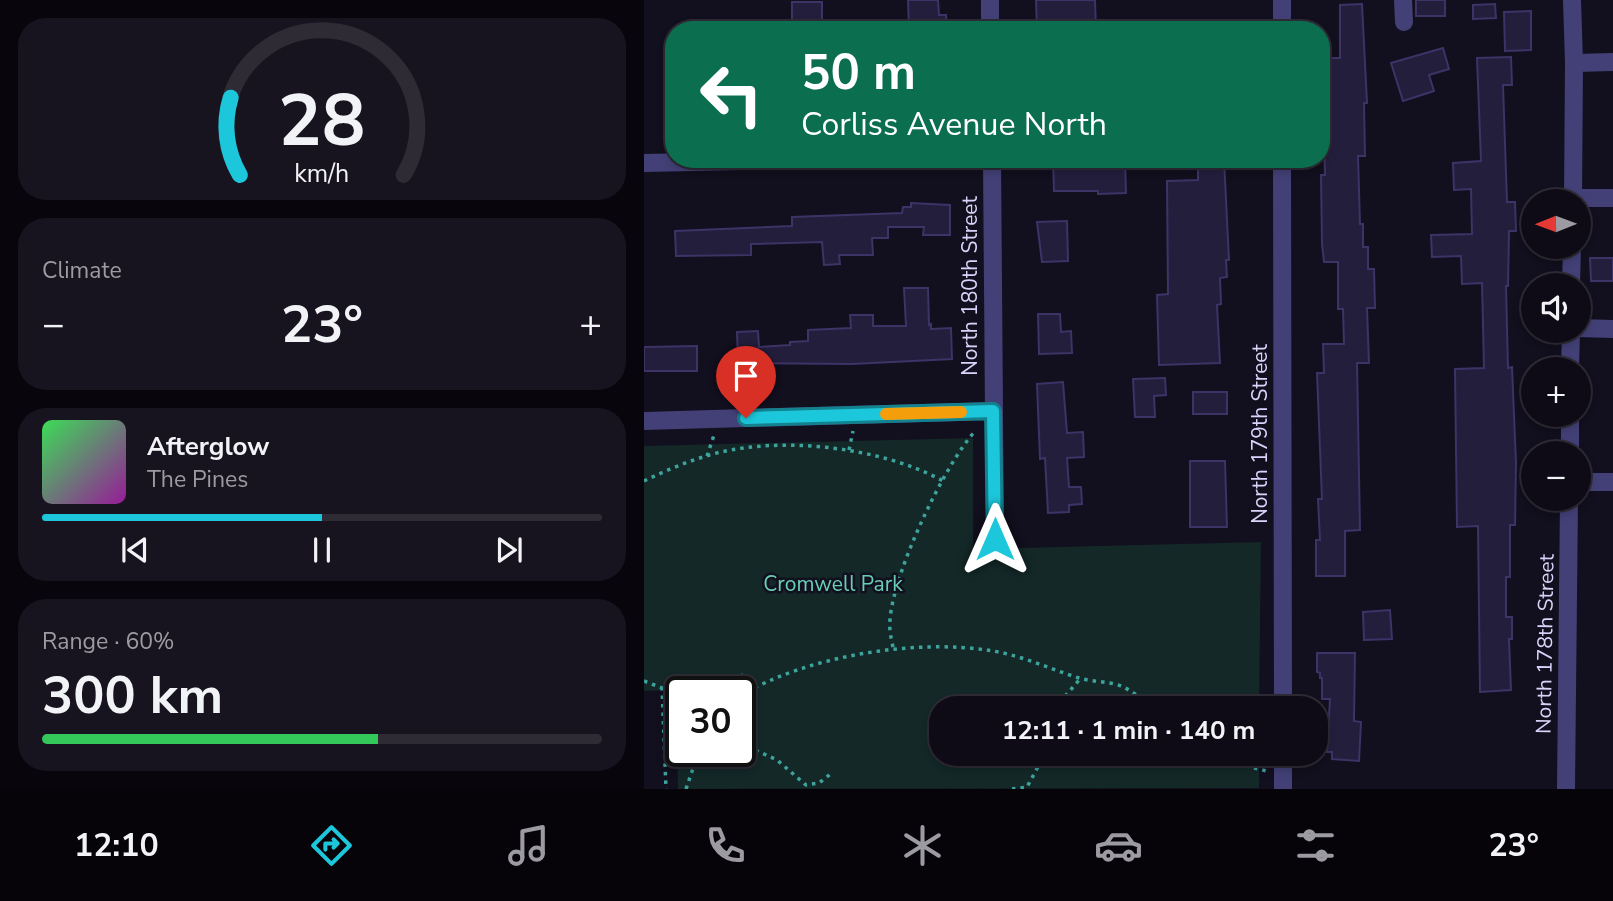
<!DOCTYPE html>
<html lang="en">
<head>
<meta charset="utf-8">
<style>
  :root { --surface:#0e0b16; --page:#17141f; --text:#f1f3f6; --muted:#9b9ba1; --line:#2e2b35; --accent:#1dc7db }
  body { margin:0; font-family:"Nunito Sans",sans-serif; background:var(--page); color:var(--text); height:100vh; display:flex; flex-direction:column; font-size:26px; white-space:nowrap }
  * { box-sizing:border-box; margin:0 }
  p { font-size:23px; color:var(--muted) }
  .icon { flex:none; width:38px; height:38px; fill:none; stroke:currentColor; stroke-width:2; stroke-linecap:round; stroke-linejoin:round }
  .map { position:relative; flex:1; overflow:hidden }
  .sheet { display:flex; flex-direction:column; gap:18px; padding:18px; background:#08060c; width:644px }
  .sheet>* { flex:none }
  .banner { position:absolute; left:21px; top:21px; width:665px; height:147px; border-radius:28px; box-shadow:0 4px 10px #0003,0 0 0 2px var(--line); background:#0b6e4f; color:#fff; overflow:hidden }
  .needle { width:46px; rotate:269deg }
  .fabs { position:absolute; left:877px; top:189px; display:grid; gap:14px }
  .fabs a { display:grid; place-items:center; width:70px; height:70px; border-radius:50%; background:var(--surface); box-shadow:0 4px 10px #0003,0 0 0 2px var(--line); font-size:35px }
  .speed { position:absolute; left:21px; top:676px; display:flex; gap:14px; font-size:35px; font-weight:700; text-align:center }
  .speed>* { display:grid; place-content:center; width:91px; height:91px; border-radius:50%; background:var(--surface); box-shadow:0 4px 10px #0003,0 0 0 2px var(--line); line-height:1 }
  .speed .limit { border:4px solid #111; border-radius:10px; background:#fff; color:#111 }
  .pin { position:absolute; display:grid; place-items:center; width:60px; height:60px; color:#fff; margin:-72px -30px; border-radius:50% 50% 50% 0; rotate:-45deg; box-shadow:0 0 7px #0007 }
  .pin .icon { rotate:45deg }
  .me { position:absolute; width:77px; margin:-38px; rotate:0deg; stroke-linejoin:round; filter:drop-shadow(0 0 5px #0008) }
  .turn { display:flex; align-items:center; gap:24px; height:147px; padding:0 21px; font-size:32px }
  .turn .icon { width:91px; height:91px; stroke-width:2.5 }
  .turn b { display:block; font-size:49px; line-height:60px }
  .big { font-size:52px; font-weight:700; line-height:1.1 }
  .sheet .tile { flex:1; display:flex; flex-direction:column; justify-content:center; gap:10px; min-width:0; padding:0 24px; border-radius:28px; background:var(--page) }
  .sheet .dial { align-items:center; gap:0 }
  .dial svg { height:182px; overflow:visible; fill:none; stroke:var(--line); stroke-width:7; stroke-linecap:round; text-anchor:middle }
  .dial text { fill:var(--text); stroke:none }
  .song { display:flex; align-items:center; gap:21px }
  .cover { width:84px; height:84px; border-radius:10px; background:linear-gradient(135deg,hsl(130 70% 55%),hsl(300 70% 35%)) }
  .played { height:7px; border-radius:4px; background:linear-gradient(90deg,var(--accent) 50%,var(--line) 50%) }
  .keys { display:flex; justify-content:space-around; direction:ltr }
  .heat { display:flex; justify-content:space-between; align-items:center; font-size:38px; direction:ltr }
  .charge { height:10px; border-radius:5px; background:linear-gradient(90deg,#34c759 60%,var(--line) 0) }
  .trip { position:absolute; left:285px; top:696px; width:399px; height:70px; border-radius:28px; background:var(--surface); box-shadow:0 4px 10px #0003,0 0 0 2px var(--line); font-weight:700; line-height:70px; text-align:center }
  .dock { display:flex; height:112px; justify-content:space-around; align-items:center; background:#060409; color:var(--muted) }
  .dock .icon { width:49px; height:49px }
  .dock .selected { color:var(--accent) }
  .dock b { font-size:32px; color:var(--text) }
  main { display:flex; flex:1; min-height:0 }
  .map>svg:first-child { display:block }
  .green { fill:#132827; fill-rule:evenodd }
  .building { fill:#241e3d; stroke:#3d3366; stroke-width:2 }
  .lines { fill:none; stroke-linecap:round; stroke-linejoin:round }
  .path { stroke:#3da39d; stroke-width:3.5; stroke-dasharray:3.5 5; stroke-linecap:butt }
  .minor { stroke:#434077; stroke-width:18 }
  .route-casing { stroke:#13818e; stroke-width:18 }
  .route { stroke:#1dc7db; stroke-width:12 }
  .slow { stroke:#f59e0b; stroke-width:12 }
  .labels { text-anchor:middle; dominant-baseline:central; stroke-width:5; stroke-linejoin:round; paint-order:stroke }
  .street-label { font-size:21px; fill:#d7d3f9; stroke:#120f1e }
  .park-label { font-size:21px; fill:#68cfb6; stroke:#120f1e }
</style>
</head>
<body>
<main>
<section class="sheet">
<div class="tile dial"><svg viewBox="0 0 100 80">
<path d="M14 69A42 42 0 1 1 86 69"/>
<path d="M14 69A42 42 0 0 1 10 35" stroke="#1dc7db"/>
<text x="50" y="56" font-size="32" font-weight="700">28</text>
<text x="50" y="72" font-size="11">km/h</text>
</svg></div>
<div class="tile"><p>Climate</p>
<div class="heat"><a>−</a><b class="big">23°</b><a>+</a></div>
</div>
<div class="tile">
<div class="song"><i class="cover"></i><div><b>Afterglow</b><p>The Pines</p></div></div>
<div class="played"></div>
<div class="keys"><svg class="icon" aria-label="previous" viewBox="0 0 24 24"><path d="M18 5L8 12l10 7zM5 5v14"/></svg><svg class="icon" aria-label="pause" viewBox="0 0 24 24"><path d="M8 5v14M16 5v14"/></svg><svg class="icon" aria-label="next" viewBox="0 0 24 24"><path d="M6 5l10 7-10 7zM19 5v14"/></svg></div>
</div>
<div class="tile"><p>Range · 60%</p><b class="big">300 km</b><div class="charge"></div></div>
</section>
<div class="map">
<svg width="969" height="789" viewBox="0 0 969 789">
  <rect width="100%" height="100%" fill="#120f1e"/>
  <!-- green -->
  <path class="green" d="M329,438v111l288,-7 -2,167h-317v45h317v34l-581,1 -2,-99 -32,1v-245zM96,691v60h-59v-60z"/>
  <!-- building -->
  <g class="building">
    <path d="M264,0h30l1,15h7l1,15h-38z"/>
    <path d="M392,0h59l1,30h-59z"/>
    <rect x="772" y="0" width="29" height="16"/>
    <rect x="148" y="2" width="30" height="23"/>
    <path d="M718,4l5,99h-3l1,53h-7l2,68h3v23h5v22h6l1,39h-8l2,55h-12l3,167 -15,1v45h-29v-36h4l-2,-41h4l-5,-126h7l-1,-29h21l-1,-35h-5v-47h-14l-2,-18 -1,-69h4l-1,-37h-3v-80h19v-53z"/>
    <path d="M851,4l1,14 -23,1v-14z"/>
    <path d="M887,11v39l-26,1 -1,-39z"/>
    <path d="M799,48l6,21 -20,6 5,16 -31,10 -12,-38z"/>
    <path d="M867,57l1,28h-9l4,117h8l1,29h-7l-1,55h-2l2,82 4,-1 4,96 -1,62h-5v52h-4v40h6v22h-3l2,51 -31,2 -2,-166 -21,1 -2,-158 29,-1 -2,-85 -20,1 -1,-28 -29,1 -1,-22 41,-1 -1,-45 -17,1 -1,-27 28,-2 -4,-103z"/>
    <path d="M409,159h72l1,34 -28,1v-3h-44z"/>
    <path d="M554,159h26l5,101h-3l1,17 -7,1 1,26 -4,1 3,58 -61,2 -2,-70 11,-1 -1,-113 31,-1z"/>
    <path d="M267,203l39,2v30h-27l1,-8h-36v11h-16l1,17h-34l1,9 -16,1 -2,-23 -71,2v11l-75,1 -1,-25 117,-5v-9l110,-4 1,-6h8z"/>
    <path d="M423,221l1,40 -26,1 -5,-40z"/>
    <path d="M946,258h23v23h-22z"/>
    <path d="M260,288h24l1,37 2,-1v5l20,-1 1,31 -100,5 -114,-1 -1,-31 21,-1 1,16 31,-2v-3l18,-1v-11l43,-2 -1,-13h23v11h33z"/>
    <path d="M394,314h22l1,18 10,-1 1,22 -33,1z"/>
    <path d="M53,346v25h-53v-24z"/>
    <path d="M521,378l1,17 -12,1 1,21h-20l-2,-38z"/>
    <path d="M419,382l4,51 16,-1 1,25 -17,1 2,29h12l1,17 -13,1v7l-21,1 -3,-55 -5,1 -3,-75z"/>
    <rect x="549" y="392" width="34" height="22"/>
    <path d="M546,461h35l2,66h-37z"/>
    <path d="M746,610l2,29 -28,1 -1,-28z"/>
    <path d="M673,653h38l-1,68 7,1 -2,39 -27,-2v-7h-5l3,-53h-8v-21h-2v-5l-3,-1z"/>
  </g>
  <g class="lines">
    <!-- path -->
    <g class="path">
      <path d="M205,450l4,-19"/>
      <path d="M63,456l7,-21"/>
      <path d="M0,481c19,-9 39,-18 59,-24 69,-23 177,-11 240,24"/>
      <path d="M249,647c-2,-9 -4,-18 -3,-27 3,-47 54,-155 86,-190"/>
      <path d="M97,674l8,17"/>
      <path d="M0,681l29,11 8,8"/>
      <path d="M18,687l4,102"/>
      <path d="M29,692v-8l7,-7"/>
      <path d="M96,696c66,-40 176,-58 253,-45 30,5 57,18 86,27 13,4 29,3 42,8 12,5 24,16 35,23"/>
      <path d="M410,709l26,-30"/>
      <path d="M96,743l37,17 29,25 13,-2 14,-11"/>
      <path d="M579,754l27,13 17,4"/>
      <path d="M42,789l13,-38"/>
      <path d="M368,789l15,-2 13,-24 1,-9"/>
    </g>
    <!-- minor -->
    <g class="minor">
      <path d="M346,0v30"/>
      <path d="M638,0v30"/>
      <path d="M759,0l1,22"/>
      <path d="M928,0l2,63 -1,138"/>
      <path d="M930,63l39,-1"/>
      <path d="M348,159l3,380"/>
      <path d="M638,159l1,550"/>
      <path d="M0,163l186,-4"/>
      <path d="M929,198h40"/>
      <path d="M927,285l1,-38"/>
      <path d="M934,328l35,1"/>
      <path d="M926,369l1,-38"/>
      <path d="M0,421l350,-10"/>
      <path d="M926,453v-38"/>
      <path d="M934,482h35"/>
      <path d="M639,754v35"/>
      <path d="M922,789l3,-290"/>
    </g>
  </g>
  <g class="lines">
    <defs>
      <path id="route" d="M102,418l247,-7 2,128"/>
    </defs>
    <!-- route casing -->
    <use href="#route" class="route-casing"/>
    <!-- route -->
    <use href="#route" class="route"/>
    <!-- slow -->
    <path class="slow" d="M242,414l75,-2"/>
  </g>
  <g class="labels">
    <!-- street labels -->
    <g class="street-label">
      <text transform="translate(326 286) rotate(-90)">North 180th Street</text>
      <text transform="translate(616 434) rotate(-90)">North 179th Street</text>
      <text transform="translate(901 644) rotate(-89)">North 178th Street</text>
    </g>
    <!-- park labels -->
    <g class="park-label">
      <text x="189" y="584">Cromwell Park</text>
    </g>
  </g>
</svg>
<div class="fabs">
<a><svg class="needle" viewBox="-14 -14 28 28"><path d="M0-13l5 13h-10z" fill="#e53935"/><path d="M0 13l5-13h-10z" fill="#9b9ba1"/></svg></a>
<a><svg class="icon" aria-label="sound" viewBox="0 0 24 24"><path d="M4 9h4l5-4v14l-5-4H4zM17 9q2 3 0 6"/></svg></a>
<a>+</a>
<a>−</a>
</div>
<div class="speed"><div class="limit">30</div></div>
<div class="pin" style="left:102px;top:418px;background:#d93025"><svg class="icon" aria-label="arrive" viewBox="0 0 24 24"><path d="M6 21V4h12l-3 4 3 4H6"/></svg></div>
<svg class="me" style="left:351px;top:539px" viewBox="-20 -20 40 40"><path d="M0-17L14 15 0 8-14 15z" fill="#1dc7db" stroke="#fff" stroke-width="4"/></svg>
<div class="trip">12:11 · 1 min · 140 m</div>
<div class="banner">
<div class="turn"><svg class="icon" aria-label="left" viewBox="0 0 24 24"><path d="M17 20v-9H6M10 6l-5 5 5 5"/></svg><div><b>50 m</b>Corliss Avenue North</div></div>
</div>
</div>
</main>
<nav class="dock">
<b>12:10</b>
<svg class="icon selected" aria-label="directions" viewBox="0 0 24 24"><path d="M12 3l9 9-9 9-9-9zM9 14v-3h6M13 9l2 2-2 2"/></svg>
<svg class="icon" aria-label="music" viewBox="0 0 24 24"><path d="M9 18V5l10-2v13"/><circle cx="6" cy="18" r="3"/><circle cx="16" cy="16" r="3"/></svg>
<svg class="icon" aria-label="phone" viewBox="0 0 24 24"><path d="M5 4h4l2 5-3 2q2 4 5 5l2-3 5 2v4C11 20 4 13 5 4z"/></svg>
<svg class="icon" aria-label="climate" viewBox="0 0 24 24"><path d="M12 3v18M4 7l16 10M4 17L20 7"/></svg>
<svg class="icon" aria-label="car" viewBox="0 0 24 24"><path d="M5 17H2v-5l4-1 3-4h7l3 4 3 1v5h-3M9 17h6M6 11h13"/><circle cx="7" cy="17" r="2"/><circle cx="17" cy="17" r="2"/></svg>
<svg class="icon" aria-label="filters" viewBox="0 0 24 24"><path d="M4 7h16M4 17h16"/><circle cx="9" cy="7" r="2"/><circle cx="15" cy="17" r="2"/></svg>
<b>23°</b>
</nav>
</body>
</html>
